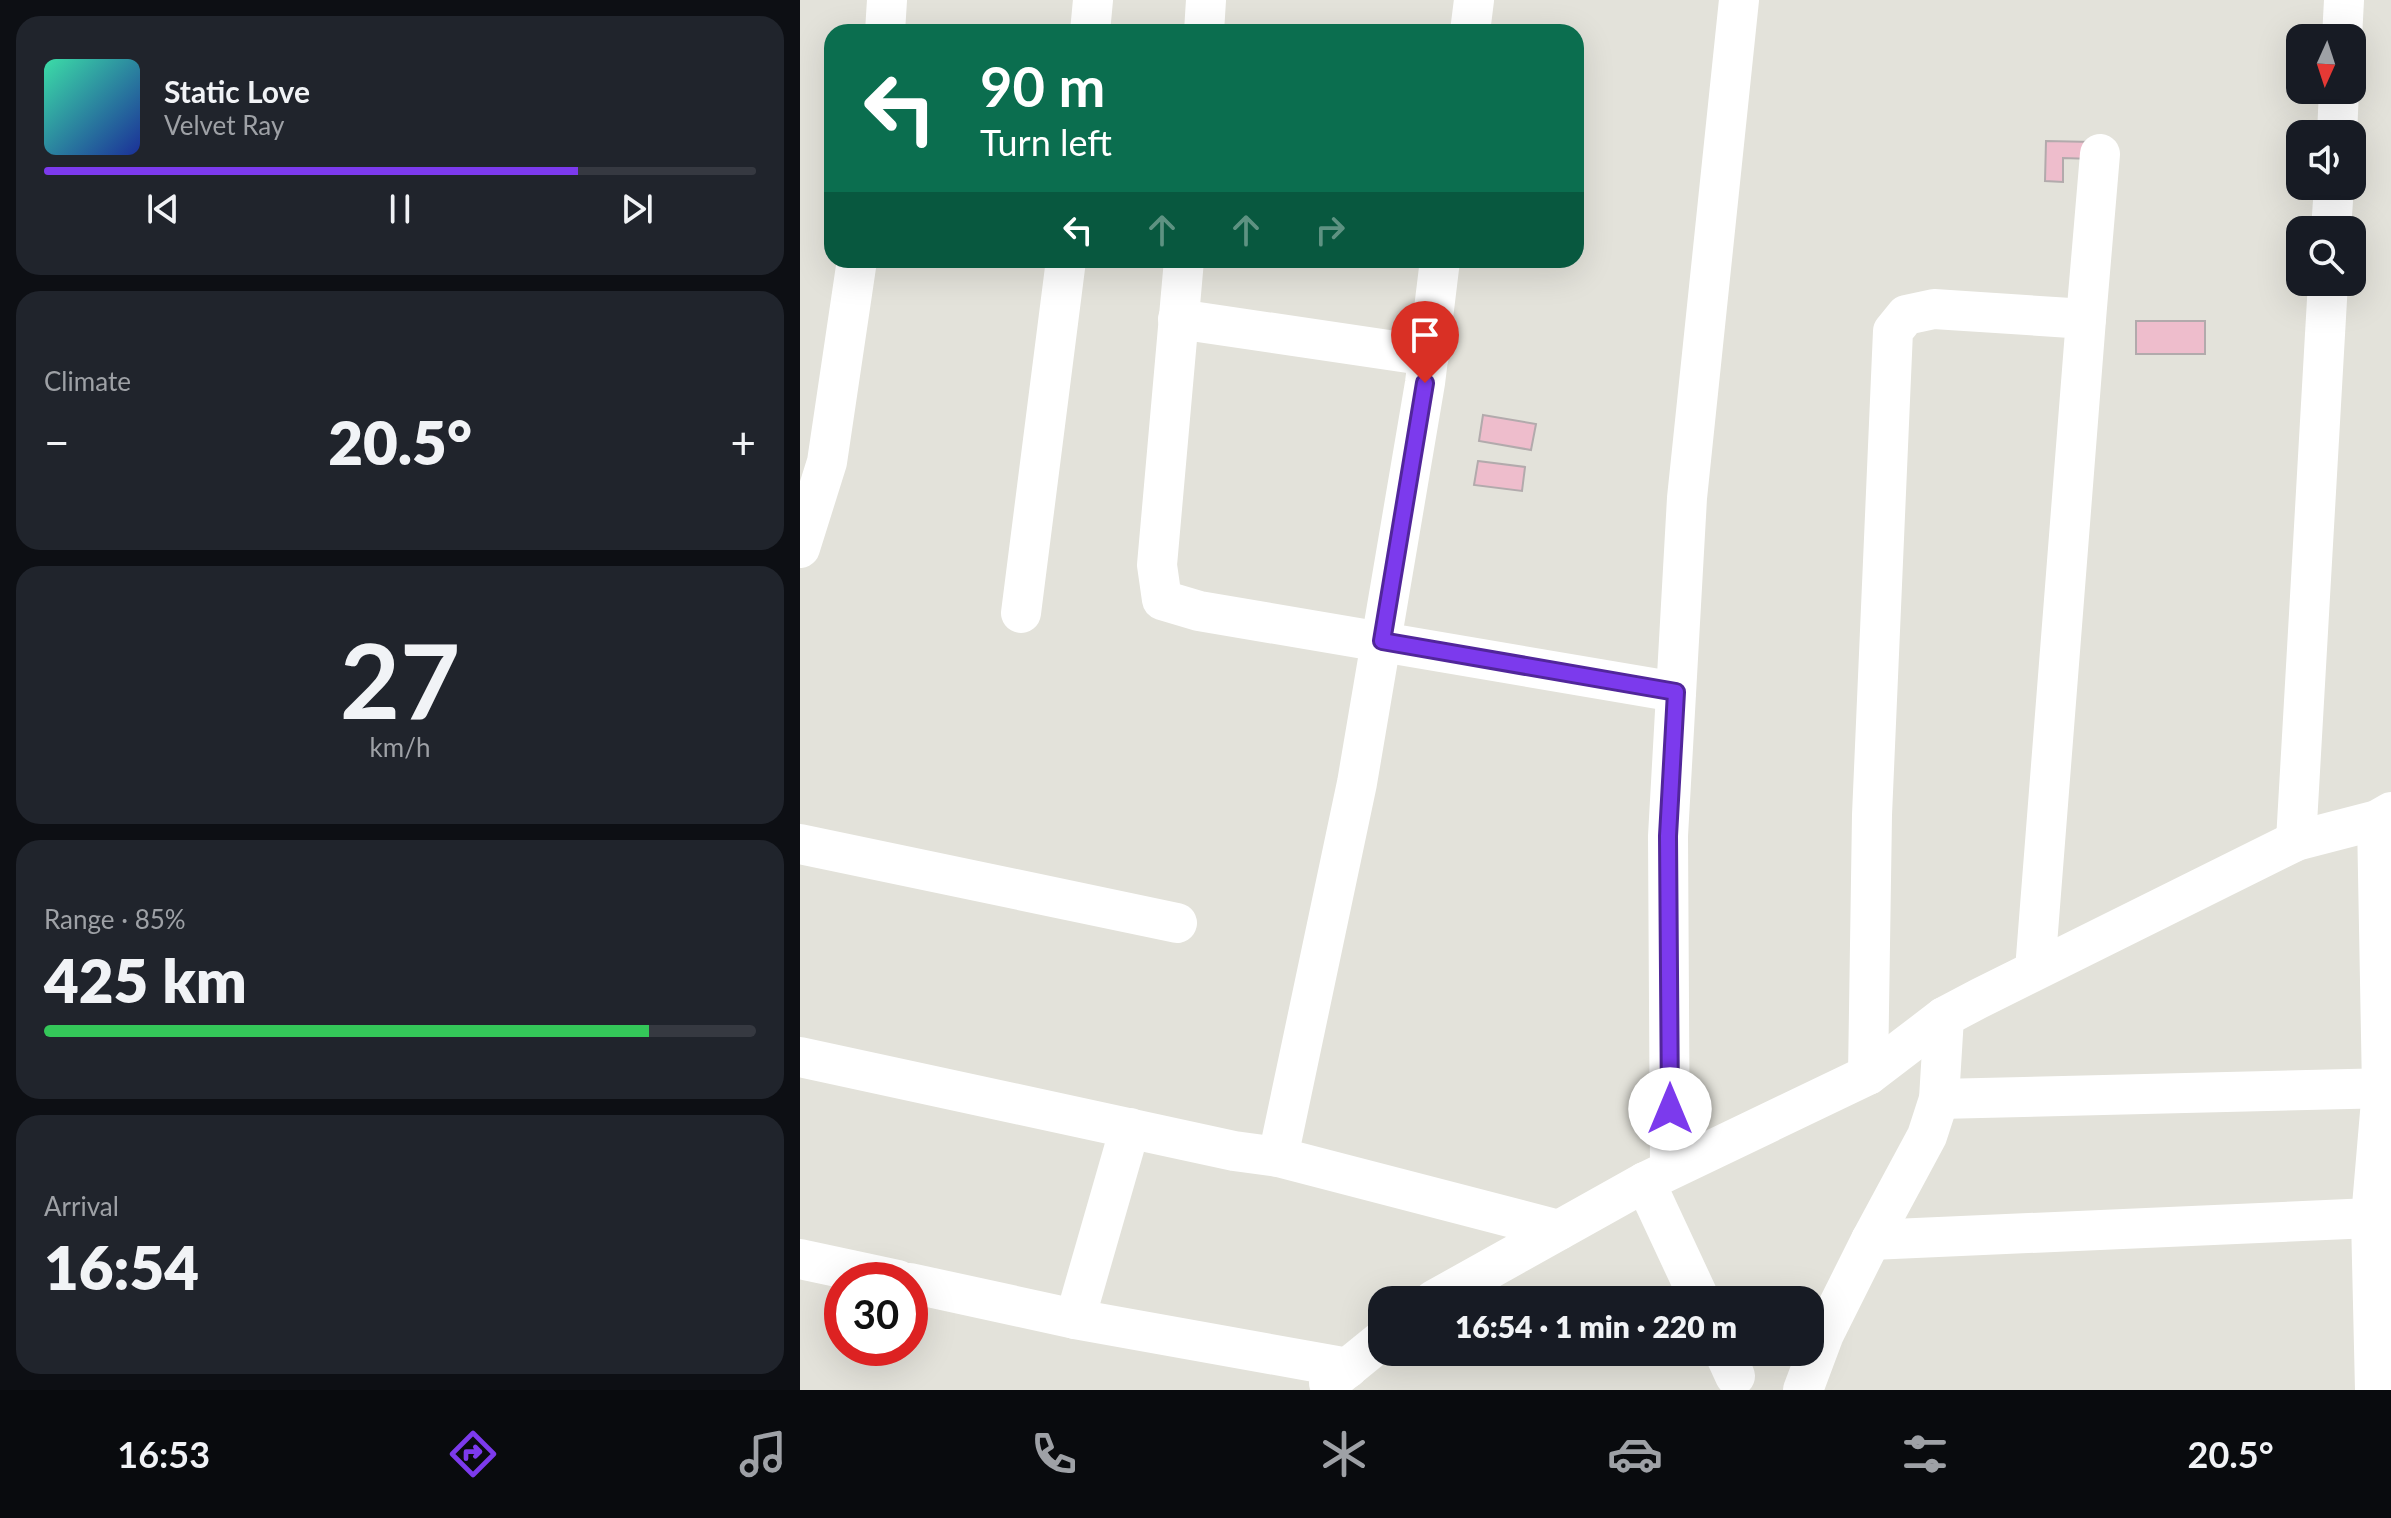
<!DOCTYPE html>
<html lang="en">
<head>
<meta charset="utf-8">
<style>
  :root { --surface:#171b24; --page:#20242c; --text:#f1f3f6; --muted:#9ea1a6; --line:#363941; --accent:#7c3aed }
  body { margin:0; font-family:Lato,sans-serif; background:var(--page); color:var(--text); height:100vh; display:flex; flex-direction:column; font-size:30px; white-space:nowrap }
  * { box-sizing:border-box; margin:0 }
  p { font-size:26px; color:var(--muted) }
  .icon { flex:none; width:44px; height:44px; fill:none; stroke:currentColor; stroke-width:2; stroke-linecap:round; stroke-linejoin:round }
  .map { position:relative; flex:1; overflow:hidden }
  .panel { display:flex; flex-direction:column; gap:16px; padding:16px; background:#0d0f14; width:800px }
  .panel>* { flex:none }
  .hud { position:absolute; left:24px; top:24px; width:760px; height:244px; border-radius:24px; box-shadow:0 8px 32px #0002; background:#0b6e4f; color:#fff; overflow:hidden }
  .needle { width:52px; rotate:183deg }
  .buttons { position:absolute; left:1486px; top:24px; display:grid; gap:16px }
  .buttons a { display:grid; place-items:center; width:80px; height:80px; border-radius:16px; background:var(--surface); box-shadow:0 8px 32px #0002; font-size:40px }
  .speed { position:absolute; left:24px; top:1262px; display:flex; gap:16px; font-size:40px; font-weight:700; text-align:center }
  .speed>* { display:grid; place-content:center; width:104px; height:104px; border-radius:50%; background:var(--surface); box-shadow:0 8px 32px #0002; line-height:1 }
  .speed .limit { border:12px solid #d22; background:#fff; color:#111 }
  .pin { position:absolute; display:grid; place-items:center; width:68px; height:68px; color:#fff; margin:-82px -34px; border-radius:50% 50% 50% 0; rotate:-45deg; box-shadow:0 0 8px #0007 }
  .pin .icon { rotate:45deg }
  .me { position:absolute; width:88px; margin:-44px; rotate:0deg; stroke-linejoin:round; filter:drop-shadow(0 0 6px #0008) }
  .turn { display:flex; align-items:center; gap:28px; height:168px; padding:0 24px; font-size:36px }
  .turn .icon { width:104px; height:104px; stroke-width:2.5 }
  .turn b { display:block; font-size:56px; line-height:68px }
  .lanes { display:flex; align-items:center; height:76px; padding:0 24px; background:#0003; justify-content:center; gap:40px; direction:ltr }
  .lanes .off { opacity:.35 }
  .big { font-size:60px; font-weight:800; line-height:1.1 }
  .panel .tile { flex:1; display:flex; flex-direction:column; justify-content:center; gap:12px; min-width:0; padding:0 28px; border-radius:24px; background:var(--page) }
  .panel .dial { align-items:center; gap:0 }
  .dial b { font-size:104px; line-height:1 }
  .song { display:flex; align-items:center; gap:24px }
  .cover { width:96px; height:96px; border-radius:12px; background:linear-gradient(135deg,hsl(160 70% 55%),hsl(230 70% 35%)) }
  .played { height:8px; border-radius:4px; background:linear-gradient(90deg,var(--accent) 75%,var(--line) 75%) }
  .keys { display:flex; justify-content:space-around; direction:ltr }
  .heat { display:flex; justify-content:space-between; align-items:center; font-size:44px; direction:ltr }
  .charge { height:12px; border-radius:6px; background:linear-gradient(90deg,#34c759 85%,var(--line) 0) }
  .trip { position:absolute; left:568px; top:1286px; width:456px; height:80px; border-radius:24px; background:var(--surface); box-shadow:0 8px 32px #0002; font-weight:800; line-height:80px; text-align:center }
  .dock { display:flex; height:128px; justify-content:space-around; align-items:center; background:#090b0e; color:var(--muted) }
  .dock .icon { width:56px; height:56px }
  .dock .on { color:var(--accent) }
  .dock b { font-size:36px; color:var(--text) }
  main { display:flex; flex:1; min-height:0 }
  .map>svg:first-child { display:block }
  .building { fill:#eebdcc; stroke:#b2aaac; stroke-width:2 }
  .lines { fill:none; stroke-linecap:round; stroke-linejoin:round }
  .minor { stroke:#fff; stroke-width:40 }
  .route-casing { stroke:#51269a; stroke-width:20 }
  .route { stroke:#7c3aed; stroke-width:14 }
</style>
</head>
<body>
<main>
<section class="panel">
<div class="tile">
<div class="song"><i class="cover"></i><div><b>Static Love</b><p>Velvet Ray</p></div></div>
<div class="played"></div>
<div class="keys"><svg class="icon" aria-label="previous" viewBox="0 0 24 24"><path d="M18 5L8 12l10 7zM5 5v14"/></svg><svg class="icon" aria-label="pause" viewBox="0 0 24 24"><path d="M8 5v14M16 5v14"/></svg><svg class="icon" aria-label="next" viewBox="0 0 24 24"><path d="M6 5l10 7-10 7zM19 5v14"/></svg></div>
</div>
<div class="tile"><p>Climate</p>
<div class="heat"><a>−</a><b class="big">20.5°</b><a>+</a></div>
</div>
<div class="tile dial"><b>27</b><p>km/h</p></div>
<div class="tile"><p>Range · 85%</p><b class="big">425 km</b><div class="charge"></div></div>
<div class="tile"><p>Arrival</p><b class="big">16:54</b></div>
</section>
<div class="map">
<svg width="1591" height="1390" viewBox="0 0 1591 1390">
  <rect width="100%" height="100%" fill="#e3e2da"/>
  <!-- building -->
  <g class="building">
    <path d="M1246,141l47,1v17l-30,-1v24l-18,-1z"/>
    <rect x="1336" y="321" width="69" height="33"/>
    <path d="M683,415l53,9 -5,26 -52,-9z"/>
    <path d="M678,461l47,6 -3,24 -48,-6z"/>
  </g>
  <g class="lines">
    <!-- minor -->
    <g class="minor">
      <path d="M85,32l2,-32"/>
      <path d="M290,32l3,-32"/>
      <path d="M404,32l2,-32"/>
      <path d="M670,32l4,-32"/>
      <path d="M1542,38l2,-38"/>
      <path d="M1537,134l2,-44"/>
      <path d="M1531,230l3,-44"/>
      <path d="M384,260l-27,305 5,35 37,11 477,81"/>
      <path d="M378,319l251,37"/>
      <path d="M1286,319l14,-165"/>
      <path d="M0,548l27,-86 30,-202"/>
      <path d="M221,613l45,-353"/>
      <path d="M1496,841l32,-559"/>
      <path d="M0,844l377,79"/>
      <path d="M0,1057l434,94 44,6 281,73"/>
      <path d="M1068,1075l4,-260 21,-484 13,-16 28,-6 152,10 -51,651"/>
      <path d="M1139,1099l452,-11"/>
      <path d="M478,1157l79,-374 68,-400 15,-123"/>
      <path d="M870,1169l-2,-333 19,-338 52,-498"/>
      <path d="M845,1182l55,118"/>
      <path d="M1071,1240l500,-22"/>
      <path d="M0,1259l98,21"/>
      <path d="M110,1283l165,36 273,49"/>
      <path d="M634,1300l211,-118 223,-107 76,-58 36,-19 316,-157 81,-21 14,-8"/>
      <path d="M275,1319l55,-191"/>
      <path d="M924,1352l11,24"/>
      <path d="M529,1383l53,-43"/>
      <path d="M1003,1390l21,-56 47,-94 56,-104 12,-37 5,-82"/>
      <path d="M1575,1390l-4,-172 11,-129 -5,-269"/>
    </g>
  </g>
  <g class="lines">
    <defs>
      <path id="route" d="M625,383l-43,258 294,51 -8,144 2,273"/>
    </defs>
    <!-- route casing -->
    <use href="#route" class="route-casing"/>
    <!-- route -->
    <use href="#route" class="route"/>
  </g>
</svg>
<div class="buttons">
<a><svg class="needle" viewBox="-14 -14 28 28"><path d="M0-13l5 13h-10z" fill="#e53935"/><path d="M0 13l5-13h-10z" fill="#9ea1a6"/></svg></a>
<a><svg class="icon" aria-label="sound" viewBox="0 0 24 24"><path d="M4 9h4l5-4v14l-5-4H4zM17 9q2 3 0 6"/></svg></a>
<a><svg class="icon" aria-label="search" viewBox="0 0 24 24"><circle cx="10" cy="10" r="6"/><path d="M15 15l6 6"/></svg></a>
</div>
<div class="speed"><div class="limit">30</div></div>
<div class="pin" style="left:625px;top:383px;background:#d93025"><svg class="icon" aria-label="arrive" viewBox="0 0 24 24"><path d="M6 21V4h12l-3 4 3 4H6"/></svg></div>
<svg class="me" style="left:870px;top:1109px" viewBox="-20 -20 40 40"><circle r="19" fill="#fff"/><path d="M0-13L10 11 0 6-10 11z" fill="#7c3aed"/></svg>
<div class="trip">16:54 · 1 min · 220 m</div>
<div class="hud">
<div class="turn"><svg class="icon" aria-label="left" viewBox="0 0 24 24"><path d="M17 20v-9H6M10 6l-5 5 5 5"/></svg><div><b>90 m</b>Turn left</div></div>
<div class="lanes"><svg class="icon" aria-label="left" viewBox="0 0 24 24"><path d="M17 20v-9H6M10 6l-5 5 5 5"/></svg><svg class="icon off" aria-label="ahead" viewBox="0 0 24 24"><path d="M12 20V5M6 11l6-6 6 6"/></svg><svg class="icon off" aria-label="ahead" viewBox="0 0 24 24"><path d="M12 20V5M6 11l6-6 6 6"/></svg><svg class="icon off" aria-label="right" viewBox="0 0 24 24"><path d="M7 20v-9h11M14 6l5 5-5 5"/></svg></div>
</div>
</div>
</main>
<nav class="dock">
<b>16:53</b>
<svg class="icon on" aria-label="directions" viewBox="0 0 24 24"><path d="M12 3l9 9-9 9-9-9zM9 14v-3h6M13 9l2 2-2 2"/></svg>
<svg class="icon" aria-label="music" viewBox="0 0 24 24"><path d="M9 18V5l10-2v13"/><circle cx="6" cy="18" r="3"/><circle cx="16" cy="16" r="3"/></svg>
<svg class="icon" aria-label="phone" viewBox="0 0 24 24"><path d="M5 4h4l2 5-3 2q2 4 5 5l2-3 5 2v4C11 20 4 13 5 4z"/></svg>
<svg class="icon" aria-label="climate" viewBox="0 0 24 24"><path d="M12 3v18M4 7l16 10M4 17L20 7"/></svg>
<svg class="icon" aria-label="car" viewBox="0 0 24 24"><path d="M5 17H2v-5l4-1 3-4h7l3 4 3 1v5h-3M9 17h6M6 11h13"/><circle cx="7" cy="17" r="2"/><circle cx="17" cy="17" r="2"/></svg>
<svg class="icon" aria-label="filters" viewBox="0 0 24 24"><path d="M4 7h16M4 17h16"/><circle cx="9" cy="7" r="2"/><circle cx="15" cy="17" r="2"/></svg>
<b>20.5°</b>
</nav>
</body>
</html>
